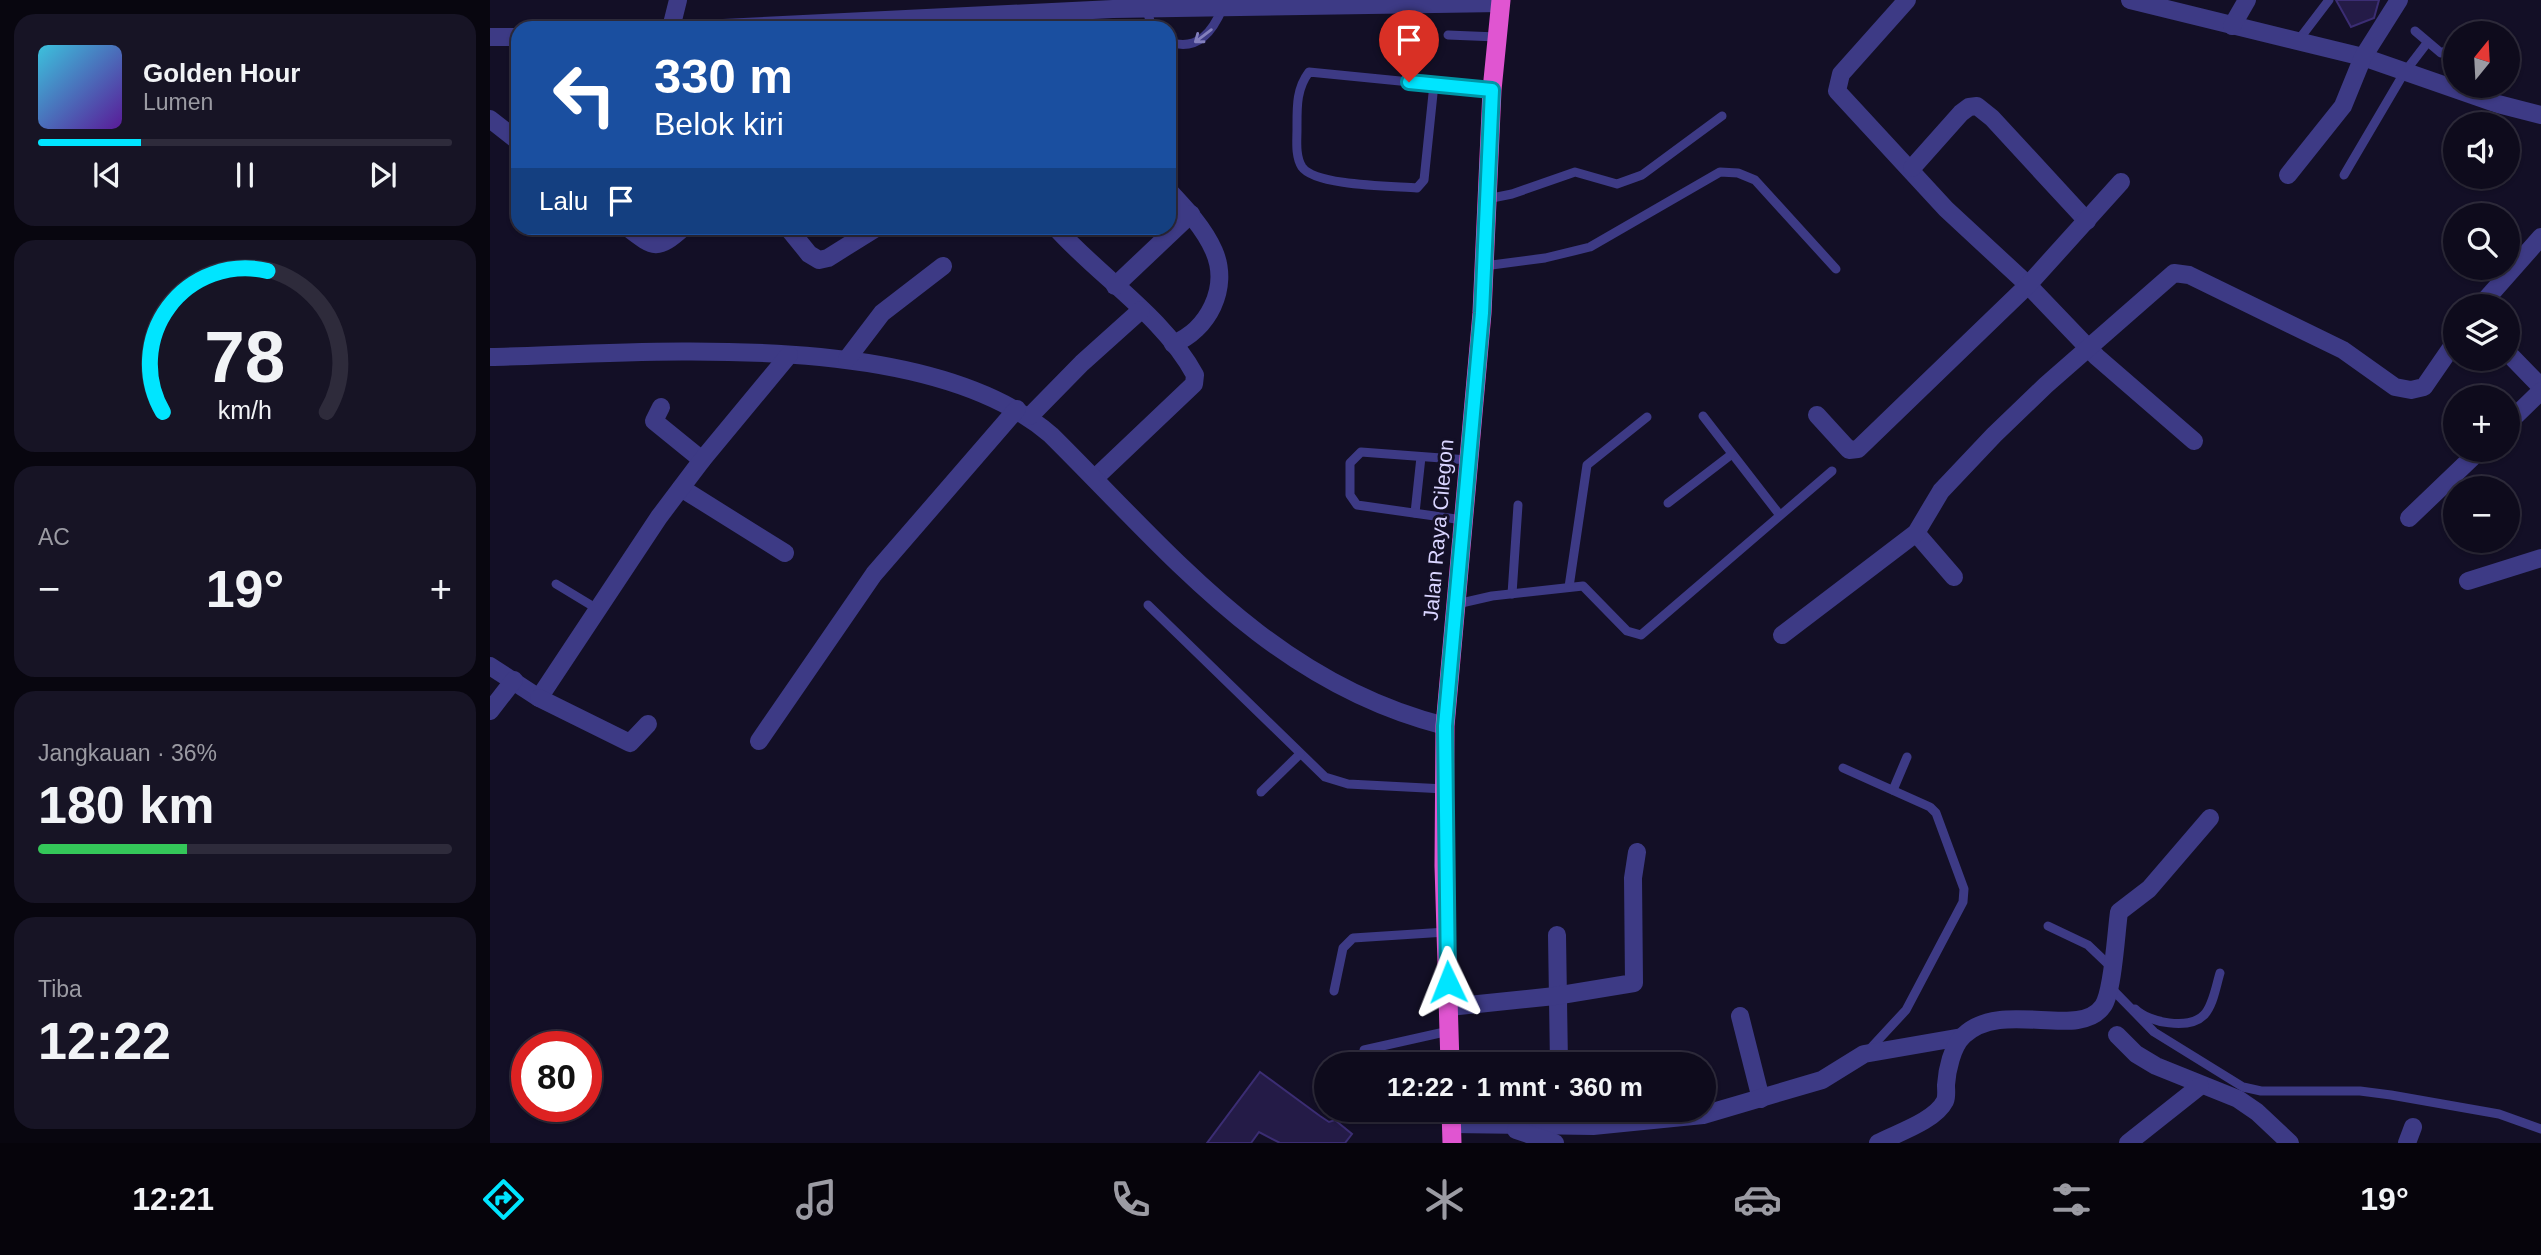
<!DOCTYPE html>
<html lang="id">
<head>
<meta charset="utf-8">
<style>
  :root { --surface:#0e0b1c; --page:#171425; --text:#f1f3f6; --muted:#9b9ba3; --line:#2e2b3b; --accent:#00e5ff }
  body { margin:0; font-family:Helvetica,sans-serif; background:var(--page); color:var(--text); height:100vh; display:flex; flex-direction:column; font-size:26px; white-space:nowrap }
  * { box-sizing:border-box; margin:0 }
  p { font-size:23px; color:var(--muted) }
  .icon { flex:none; width:38px; height:38px; fill:none; stroke:currentColor; stroke-width:2; stroke-linecap:round; stroke-linejoin:round }
  .map { position:relative; flex:1; overflow:hidden }
  .drawer { display:flex; flex-direction:column; gap:14px; padding:14px; background:#08060f; width:490px }
  .drawer>* { flex:none }
  .top-card { position:absolute; left:21px; top:21px; width:665px; height:214px; border-radius:21px; box-shadow:0 2px 5px #0004,0 0 0 2px var(--line); background:#1a4fa0; color:#fff; overflow:hidden }
  .needle { width:46px; rotate:18deg }
  .fabs { position:absolute; left:1953px; top:21px; display:grid; gap:14px }
  .fabs a { display:grid; place-items:center; width:77px; height:77px; border-radius:50%; background:var(--surface); box-shadow:0 2px 5px #0004,0 0 0 2px var(--line); font-size:35px }
  .speed { position:absolute; left:21px; top:1031px; display:flex; gap:14px; font-size:35px; font-weight:700; text-align:center }
  .speed>* { display:grid; place-content:center; width:91px; height:91px; border-radius:50%; background:var(--surface); box-shadow:0 2px 5px #0004,0 0 0 2px var(--line); line-height:1 }
  .speed .limit { border:10px solid #d22; background:#fff; color:#111 }
  .pin { position:absolute; display:grid; place-items:center; width:60px; height:60px; color:#fff; margin:-72px -30px; border-radius:50% 50% 50% 0; rotate:-45deg; box-shadow:0 0 7px #0007 }
  .pin .icon { rotate:45deg }
  .me { position:absolute; width:77px; margin:-38px; rotate:358deg; stroke-linejoin:round; filter:drop-shadow(0 0 5px #0008) }
  .turn { display:flex; align-items:center; gap:24px; height:147px; padding:0 28px; font-size:32px }
  .turn .icon { width:91px; height:91px; stroke-width:2.5 }
  .turn b { display:block; font-size:49px; line-height:60px }
  .then { display:flex; align-items:center; height:66px; padding:0 28px; background:#0003; gap:14px; font-size:26px }
  .big { font-size:52px; font-weight:700; line-height:1.1 }
  .drawer .card { flex:1; display:flex; flex-direction:column; justify-content:center; gap:10px; min-width:0; padding:0 24px; border-radius:21px; background:var(--page) }
  .drawer .dial { align-items:center; gap:0 }
  .dial svg { height:182px; overflow:visible; fill:none; stroke:var(--line); stroke-width:7; stroke-linecap:round; text-anchor:middle }
  .dial text { fill:var(--text); stroke:none }
  .song { display:flex; align-items:center; gap:21px }
  .cover { width:84px; height:84px; border-radius:10px; background:linear-gradient(135deg,hsl(190 70% 55%),hsl(270 70% 35%)) }
  .played { height:7px; border-radius:4px; background:linear-gradient(90deg,var(--accent) 25%,var(--line) 25%) }
  .keys { display:flex; justify-content:space-around; direction:ltr }
  .heat { display:flex; justify-content:space-between; align-items:center; font-size:38px; direction:ltr }
  .charge { height:10px; border-radius:5px; background:linear-gradient(90deg,#34c759 36%,var(--line) 0) }
  .trip { position:absolute; left:824px; top:1052px; width:402px; height:70px; border-radius:35px; background:var(--surface); box-shadow:0 2px 5px #0004,0 0 0 2px var(--line); font-weight:700; line-height:70px; text-align:center }
  .tabs { display:flex; height:112px; justify-content:space-around; align-items:center; background:#06040b; color:var(--muted) }
  .tabs .icon { width:49px; height:49px }
  .tabs .on { color:var(--accent) }
  .tabs b { font-size:32px; color:var(--text) }
  main { display:flex; flex:1; min-height:0 }
  .map>svg:first-child { display:block }
  .building { fill:#241b47; stroke:#3b2d73; stroke-width:2 }
  .lines { fill:none; stroke-linecap:round; stroke-linejoin:round }
  .service { stroke:#3d3a85; stroke-width:9 }
  .minor { stroke:#3d3a85; stroke-width:18 }
  .trunk { stroke:#e055d1; stroke-width:19 }
  .oneway { stroke:#837fbc }
  .route-casing { stroke:#0095a6; stroke-width:18 }
  .route { stroke:#00e5ff; stroke-width:12 }
  .labels { text-anchor:middle; dominant-baseline:central; stroke-width:6; stroke-linejoin:round; paint-order:stroke }
  .street-label { font-size:21px; fill:#d9d4ff; stroke:#130f26 }
</style>
</head>
<body>
<main>
<section class="drawer">
<div class="card">
<div class="song"><i class="cover"></i><div><b>Golden Hour</b><p>Lumen</p></div></div>
<div class="played"></div>
<div class="keys"><svg class="icon" aria-label="previous" viewBox="0 0 24 24"><path d="M18 5L8 12l10 7zM5 5v14"/></svg><svg class="icon" aria-label="pause" viewBox="0 0 24 24"><path d="M8 5v14M16 5v14"/></svg><svg class="icon" aria-label="next" viewBox="0 0 24 24"><path d="M6 5l10 7-10 7zM19 5v14"/></svg></div>
</div>
<div class="card dial"><svg viewBox="0 0 100 80">
<path d="M14 69A42 42 0 1 1 86 69"/>
<path d="M14 69A42 42 0 0 1 60 7" stroke="#00e5ff"/>
<text x="50" y="56" font-size="32" font-weight="700">78</text>
<text x="50" y="72" font-size="11">km/h</text>
</svg></div>
<div class="card"><p>AC</p>
<div class="heat"><a>−</a><b class="big">19°</b><a>+</a></div>
</div>
<div class="card"><p>Jangkauan · 36%</p><b class="big">180 km</b><div class="charge"></div></div>
<div class="card"><p>Tiba</p><b class="big">12:22</b></div>
</section>
<div class="map">
<svg width="2051" height="1143" viewBox="0 0 2051 1143">
  <rect width="100%" height="100%" fill="#130f26"/>
  <!-- building -->
  <g class="building">
    <path d="M1846,0h43l-5,18 -23,9z"/>
    <path d="M770,1072l60,44 9,6 6,-2 17,14 -7,9h-65l-21,-11 -8,11h-44z"/>
  </g>
  <g class="lines">
    <!-- service -->
    <g class="service">
      <path d="M657,10l5,18"/>
      <path d="M1925,31l26,22 14,-6"/>
      <path d="M958,35l49,2"/>
      <path d="M679,42c29,10 44,-11 54,-35"/>
      <path d="M1807,42l32,-42"/>
      <path d="M944,84l-10,96 -7,8c-24,-2 -102,-2 -115,-21 -7,-11 -5,-27 -5,-38 0,-21 -1,-40 12,-57l182,18"/>
      <path d="M1854,175l60,-102 23,-30"/>
      <path d="M997,199l25,-5 63,-22 42,12 25,-9 80,-59"/>
      <path d="M994,266l61,-8 45,-11 130,-75 18,1 17,7 81,89"/>
      <path d="M1213,416l76,98"/>
      <path d="M1178,503l64,-49"/>
      <path d="M925,513l6,-56"/>
      <path d="M973,520l-106,-15 -7,-10v-32l11,-11 107,8"/>
      <path d="M66,584l43,26"/>
      <path d="M1079,587l18,-122 60,-48"/>
      <path d="M1022,594l6,-89"/>
      <path d="M967,604l35,-8 91,-10 44,45 14,4 191,-164"/>
      <path d="M658,605l177,172 23,7 97,5"/>
      <path d="M1353,768l87,39 6,6 28,76 -1,13 -57,108 -38,41"/>
      <path d="M1403,790l14,-33"/>
      <path d="M771,792l39,-38"/>
      <path d="M1558,926l40,19 23,22"/>
      <path d="M1620,987l44,45 89,55 18,4h99l31,4 108,19 42,15"/>
      <path d="M844,991l9,-43 10,-10 93,-6"/>
      <path d="M1645,1009c14,14 54,21 69,6 9,-9 12,-29 16,-42"/>
      <path d="M874,1050l85,-19"/>
    </g>
    <!-- minor -->
    <g class="minor">
      <path d="M1417,0l-66,74 -4,17 109,118 82,76 69,72 97,84"/>
      <path d="M1640,0l233,57 135,47 43,11"/>
      <path d="M1742,26l15,-26"/>
      <path d="M181,28l7,-28"/>
      <path d="M233,28l390,-19 388,-6"/>
      <path d="M0,37h28"/>
      <path d="M0,119l28,22"/>
      <path d="M1422,168l49,-55 8,-6 8,-1 15,12 95,103"/>
      <path d="M1798,175l55,-69 20,-49 36,-57"/>
      <path d="M679,191c17,18 35,37 45,60 16,37 -6,79 -41,93"/>
      <path d="M138,228c26,20 29,23 55,0"/>
      <path d="M298,228l21,26 10,6 9,-2 48,-30"/>
      <path d="M566,228c44,49 107,88 139,147l-1,9 -99,94"/>
      <path d="M625,286l76,-72"/>
      <path d="M1990,306l61,-69"/>
      <path d="M2018,353l33,34"/>
      <path d="M0,357c158,-4 436,-30 561,78 120,119 222,248 394,291"/>
      <path d="M357,359l35,-46 61,-47"/>
      <path d="M171,407l-7,14 48,39"/>
      <path d="M1327,415l32,35 9,-1 170,-164 93,-103"/>
      <path d="M540,416l52,-53 59,-53"/>
      <path d="M2018,423l33,-32"/>
      <path d="M191,488l104,65"/>
      <path d="M1919,518l71,-68"/>
      <path d="M1426,533l38,44"/>
      <path d="M1978,581l73,-23"/>
      <path d="M1292,635l134,-102 25,-42 53,-56 52,-50 128,-112 15,2 154,75 52,37 16,3 13,-3 31,-45"/>
      <path d="M0,666l49,32 120,-181 43,-57 87,-105"/>
      <path d="M49,698l91,45 18,-19"/>
      <path d="M0,711l24,-31"/>
      <path d="M269,741l115,-167 143,-165"/>
      <path d="M1067,935l2,129"/>
      <path d="M959,1007l106,-11 79,-13 -1,-105 4,-26"/>
      <path d="M1250,1016l21,83"/>
      <path d="M1627,1035l19,19 20,12 82,33 19,13 33,31"/>
      <path d="M962,1124l141,2 110,-11 119,-35 42,-26 98,-17"/>
      <path d="M1026,1130l39,13"/>
      <path d="M1388,1143c19,-10 57,-22 67,-42 2,-5 1,-10 1,-16 1,-15 6,-38 17,-49 39,-38 116,5 140,-30 10,-14 13,-73 16,-94l30,-23 61,-71"/>
      <path d="M1638,1143l72,-57"/>
      <path d="M1917,1143l6,-16"/>
    </g>
    <!-- trunk -->
    <g class="trunk">
      <path d="M960,1064l-6,-198 1,-140 37,-413 10,-223 9,-90"/>
      <path d="M961,1110l1,33"/>
    </g>
  </g>
  <!-- one-way arrows -->
  <defs><path id="oneway-shaft" d="M-6 0H5M1.5-3L5.5 0L1.5 3" fill="none" stroke-width="1.6" stroke-linecap="round" stroke-linejoin="round" transform="scale(1.75)"/></defs>
  <use class="oneway" href="#oneway-shaft" transform="translate(713 36) rotate(143)"/>
  <g class="lines">
    <defs>
      <path id="route" d="M919,82l83,8 -10,223 -37,413 3,256"/>
    </defs>
    <!-- route casing -->
    <use href="#route" class="route-casing"/>
    <!-- route -->
    <use href="#route" class="route"/>
  </g>
  <g class="labels">
    <!-- street labels -->
    <g class="street-label">
      <text transform="translate(948 530) rotate(-85)">Jalan Raya Cilegon</text>
    </g>
  </g>
</svg>
<div class="fabs">
<a><svg class="needle" viewBox="-14 -14 28 28"><path d="M0-13l5 13h-10z" fill="#e53935"/><path d="M0 13l5-13h-10z" fill="#9b9ba3"/></svg></a>
<a><svg class="icon" aria-label="sound" viewBox="0 0 24 24"><path d="M4 9h4l5-4v14l-5-4H4zM17 9q2 3 0 6"/></svg></a>
<a><svg class="icon" aria-label="search" viewBox="0 0 24 24"><circle cx="10" cy="10" r="6"/><path d="M15 15l6 6"/></svg></a>
<a><svg class="icon" aria-label="layers" viewBox="0 0 24 24"><path d="M12 4l9 5-9 5-9-5zM3 14l9 5 9-5"/></svg></a>
<a>+</a>
<a>−</a>
</div>
<div class="speed"><div class="limit">80</div></div>
<div class="pin" style="left:919px;top:82px;background:#d93025"><svg class="icon" aria-label="arrive" viewBox="0 0 24 24"><path d="M6 21V4h12l-3 4 3 4H6"/></svg></div>
<svg class="me" style="left:958px;top:982px" viewBox="-20 -20 40 40"><path d="M0-17L14 15 0 8-14 15z" fill="#00e5ff" stroke="#fff" stroke-width="4"/></svg>
<div class="trip">12:22 · 1 mnt · 360 m</div>
<div class="top-card">
<div class="turn"><svg class="icon" aria-label="left" viewBox="0 0 24 24"><path d="M17 20v-9H6M10 6l-5 5 5 5"/></svg><div><b>330 m</b>Belok kiri</div></div>
<div class="then">Lalu<svg class="icon" aria-label="arrive" viewBox="0 0 24 24"><path d="M6 21V4h12l-3 4 3 4H6"/></svg></div>
</div>
</div>
</main>
<nav class="tabs">
<b>12:21</b>
<svg class="icon on" aria-label="directions" viewBox="0 0 24 24"><path d="M12 3l9 9-9 9-9-9zM9 14v-3h6M13 9l2 2-2 2"/></svg>
<svg class="icon" aria-label="music" viewBox="0 0 24 24"><path d="M9 18V5l10-2v13"/><circle cx="6" cy="18" r="3"/><circle cx="16" cy="16" r="3"/></svg>
<svg class="icon" aria-label="phone" viewBox="0 0 24 24"><path d="M5 4h4l2 5-3 2q2 4 5 5l2-3 5 2v4C11 20 4 13 5 4z"/></svg>
<svg class="icon" aria-label="climate" viewBox="0 0 24 24"><path d="M12 3v18M4 7l16 10M4 17L20 7"/></svg>
<svg class="icon" aria-label="car" viewBox="0 0 24 24"><path d="M5 17H2v-5l4-1 3-4h7l3 4 3 1v5h-3M9 17h6M6 11h13"/><circle cx="7" cy="17" r="2"/><circle cx="17" cy="17" r="2"/></svg>
<svg class="icon" aria-label="filters" viewBox="0 0 24 24"><path d="M4 7h16M4 17h16"/><circle cx="9" cy="7" r="2"/><circle cx="15" cy="17" r="2"/></svg>
<b>19°</b>
</nav>
</body>
</html>
